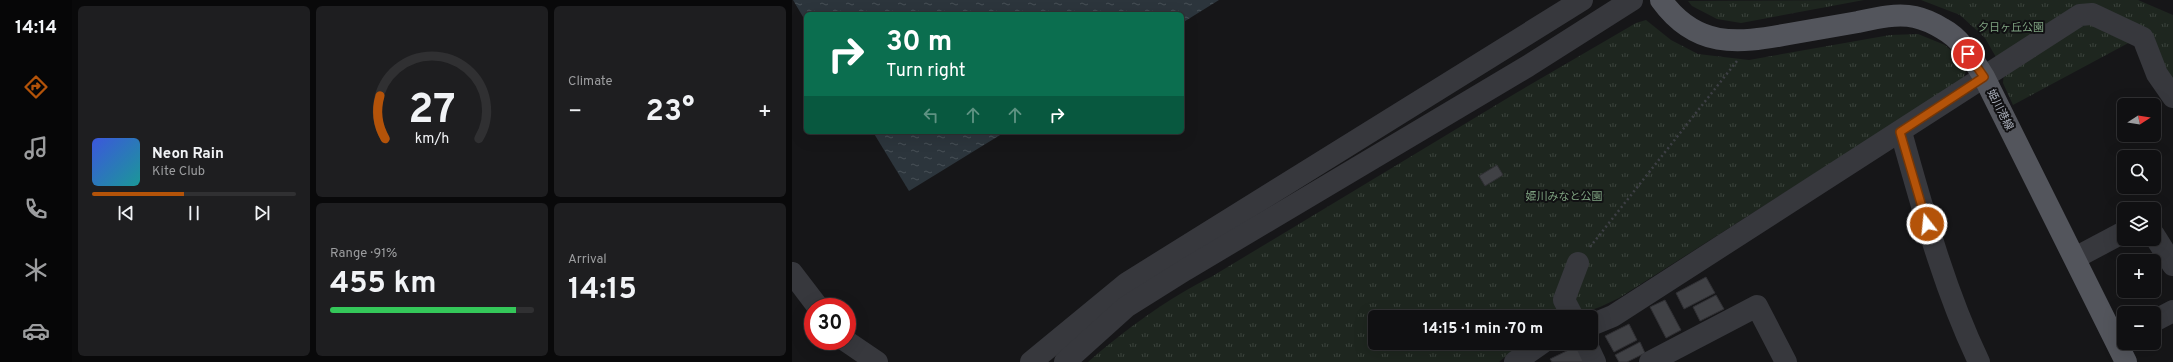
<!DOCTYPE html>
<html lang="en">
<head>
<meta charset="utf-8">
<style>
  :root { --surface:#101012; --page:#1e1e20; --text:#f1f3f6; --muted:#9c9d9f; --line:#303032; --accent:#b45309 }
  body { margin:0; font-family:Overpass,"Noto Sans JP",sans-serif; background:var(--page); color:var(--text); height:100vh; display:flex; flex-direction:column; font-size:15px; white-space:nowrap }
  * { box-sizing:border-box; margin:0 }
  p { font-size:13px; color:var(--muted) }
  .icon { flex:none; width:22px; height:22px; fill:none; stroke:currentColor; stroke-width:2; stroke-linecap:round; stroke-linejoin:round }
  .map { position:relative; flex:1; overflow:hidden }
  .details { display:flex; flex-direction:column; gap:6px; padding:6px; background:#09090a; width:720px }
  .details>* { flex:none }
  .banner { position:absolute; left:12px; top:12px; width:380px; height:122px; border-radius:6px; box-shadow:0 4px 16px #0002,0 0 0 1px var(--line); background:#0b6e4f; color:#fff; overflow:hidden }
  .needle { width:26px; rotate:78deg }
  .tools { position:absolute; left:1325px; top:98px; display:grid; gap:8px }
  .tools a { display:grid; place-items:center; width:44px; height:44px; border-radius:6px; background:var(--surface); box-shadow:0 4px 16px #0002,0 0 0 1px var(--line); font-size:20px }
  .speed { position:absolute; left:12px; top:298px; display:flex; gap:8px; font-size:20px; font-weight:700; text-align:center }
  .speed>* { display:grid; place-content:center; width:52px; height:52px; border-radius:50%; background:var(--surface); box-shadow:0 4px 16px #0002,0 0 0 1px var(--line); line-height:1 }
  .speed .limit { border:6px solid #d22; background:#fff; color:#111 }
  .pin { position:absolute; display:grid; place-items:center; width:34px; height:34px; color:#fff; margin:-17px; border:2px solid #fff; border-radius:50%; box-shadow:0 1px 4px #0007 }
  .me { position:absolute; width:44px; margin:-22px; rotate:344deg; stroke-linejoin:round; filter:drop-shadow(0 0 3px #0008) }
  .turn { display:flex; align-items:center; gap:14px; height:84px; padding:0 16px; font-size:18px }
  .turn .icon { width:52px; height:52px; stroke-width:2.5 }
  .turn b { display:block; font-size:28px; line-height:34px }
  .lanes { display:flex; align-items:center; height:38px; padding:0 16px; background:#0003; justify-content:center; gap:20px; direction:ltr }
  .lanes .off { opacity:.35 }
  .big { font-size:30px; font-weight:700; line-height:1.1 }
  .details .tile { flex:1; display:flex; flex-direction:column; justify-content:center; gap:6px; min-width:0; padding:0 14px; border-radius:6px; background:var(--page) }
  .details .dial { align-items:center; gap:0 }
  .dial svg { height:104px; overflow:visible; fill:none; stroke:var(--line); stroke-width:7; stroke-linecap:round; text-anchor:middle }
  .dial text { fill:var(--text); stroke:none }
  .song { display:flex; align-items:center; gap:12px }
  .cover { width:48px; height:48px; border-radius:6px; background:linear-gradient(135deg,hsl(230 70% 55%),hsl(180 70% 35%)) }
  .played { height:4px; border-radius:2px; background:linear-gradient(90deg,var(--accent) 45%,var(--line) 45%) }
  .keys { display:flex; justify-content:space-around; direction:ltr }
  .heat { display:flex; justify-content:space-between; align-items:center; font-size:22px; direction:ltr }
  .charge { height:6px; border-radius:3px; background:linear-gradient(90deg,#34c759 91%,var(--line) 0) }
  .details .tiles { flex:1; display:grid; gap:6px; grid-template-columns:repeat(3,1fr) }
  .tile:first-child { grid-row:span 2 }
  .trip { position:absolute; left:576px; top:310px; width:230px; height:40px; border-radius:6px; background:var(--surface); box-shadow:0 4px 16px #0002,0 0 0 1px var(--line); font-weight:700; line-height:40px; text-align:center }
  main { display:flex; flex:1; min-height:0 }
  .menu { display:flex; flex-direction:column; width:72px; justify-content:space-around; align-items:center; background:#060607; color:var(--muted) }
  .menu .icon { width:28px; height:28px }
  .menu .current { color:var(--accent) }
  .menu b { font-size:18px; color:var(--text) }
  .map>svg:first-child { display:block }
  .park { fill:url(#park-tufts) }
  .water { fill:url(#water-ripples) }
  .building { fill:#404145; stroke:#303034 }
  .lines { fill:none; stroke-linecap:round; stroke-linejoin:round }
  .path { stroke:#3d3f44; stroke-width:2.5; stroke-dasharray:2 3; stroke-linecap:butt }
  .minor { stroke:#37383d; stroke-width:22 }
  .major { stroke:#53555c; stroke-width:22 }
  .route-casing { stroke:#753606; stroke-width:10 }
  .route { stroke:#b45309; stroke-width:7 }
  .labels { text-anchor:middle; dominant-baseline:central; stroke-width:4; stroke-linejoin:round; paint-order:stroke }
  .park-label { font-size:11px; fill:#7fa381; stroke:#111113 }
  .street-label { font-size:11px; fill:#a8adb8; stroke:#111113 }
</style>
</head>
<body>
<main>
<nav class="menu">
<b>14:14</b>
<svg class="icon current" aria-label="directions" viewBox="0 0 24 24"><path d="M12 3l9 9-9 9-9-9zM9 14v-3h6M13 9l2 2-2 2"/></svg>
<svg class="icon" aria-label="music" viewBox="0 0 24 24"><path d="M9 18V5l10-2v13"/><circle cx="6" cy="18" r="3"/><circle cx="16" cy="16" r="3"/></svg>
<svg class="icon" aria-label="phone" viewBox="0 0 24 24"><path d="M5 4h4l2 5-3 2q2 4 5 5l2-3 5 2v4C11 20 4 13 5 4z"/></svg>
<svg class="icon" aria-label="climate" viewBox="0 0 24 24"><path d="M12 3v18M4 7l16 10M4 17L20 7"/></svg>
<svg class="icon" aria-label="car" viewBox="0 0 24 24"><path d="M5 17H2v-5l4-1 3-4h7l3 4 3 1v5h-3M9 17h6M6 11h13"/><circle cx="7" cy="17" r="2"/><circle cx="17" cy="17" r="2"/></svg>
</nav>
<section class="details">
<div class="tiles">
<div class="tile">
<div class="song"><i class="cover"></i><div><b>Neon Rain</b><p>Kite Club</p></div></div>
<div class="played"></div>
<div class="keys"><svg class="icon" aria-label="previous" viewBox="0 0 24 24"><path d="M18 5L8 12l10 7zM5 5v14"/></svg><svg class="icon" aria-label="pause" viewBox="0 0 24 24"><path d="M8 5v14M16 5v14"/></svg><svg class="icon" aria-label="next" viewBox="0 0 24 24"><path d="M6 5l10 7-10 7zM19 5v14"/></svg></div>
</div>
<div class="tile dial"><svg viewBox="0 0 100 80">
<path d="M14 69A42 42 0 1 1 86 69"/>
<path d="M14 69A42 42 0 0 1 10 36" stroke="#b45309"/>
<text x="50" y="56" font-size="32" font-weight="700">27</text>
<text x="50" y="72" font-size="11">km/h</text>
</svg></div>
<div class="tile"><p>Climate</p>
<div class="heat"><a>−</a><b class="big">23°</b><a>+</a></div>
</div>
<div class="tile"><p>Range · 91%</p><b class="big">455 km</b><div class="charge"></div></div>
<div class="tile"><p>Arrival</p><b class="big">14:15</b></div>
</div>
</section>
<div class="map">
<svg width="1381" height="362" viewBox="0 0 1381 362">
  <defs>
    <pattern id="park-tufts" width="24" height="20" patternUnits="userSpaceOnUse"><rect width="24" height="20" fill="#1e261f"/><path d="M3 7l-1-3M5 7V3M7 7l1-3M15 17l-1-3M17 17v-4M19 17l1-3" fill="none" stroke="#3c433d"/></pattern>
    <pattern id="water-ripples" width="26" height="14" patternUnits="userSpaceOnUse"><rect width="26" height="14" fill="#2c353c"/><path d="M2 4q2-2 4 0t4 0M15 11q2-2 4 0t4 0" fill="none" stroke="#485056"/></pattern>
  </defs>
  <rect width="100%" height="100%" fill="#161618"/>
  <!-- park -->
  <g class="park">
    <path d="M1072,0l-123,23 -24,-4 -25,-13 -4,-5z"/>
    <path d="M1129,0h217l35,15v82l-30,-59 -51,-24 -91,52 -16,-28 -25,-23z"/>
    <path d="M854,20l25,20 27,14 51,6 141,-25 28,-1 27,11 18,16 3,10 -3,8 -344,219 -19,9 -29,10h-196v26h147l-23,19h-411c33,-29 83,-66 123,-85l305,-184 120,-70z"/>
    <path d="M1292,21l50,19 -121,65 -10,-22 1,-11z"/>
  </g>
  <!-- water -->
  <g class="water">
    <path d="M1,0h426l-37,23v-9h-376v8z"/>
    <path d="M81,132h132l-96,59z"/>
  </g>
  <!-- building -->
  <g class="building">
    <path d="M705,165l6,10 -18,11 -6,-10z"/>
    <path d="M914,277l9,16 -31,16 -8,-16z"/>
    <path d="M924,295l8,14 -24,12 -7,-14z"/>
    <path d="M873,300l16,30 -15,8 -16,-31z"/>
    <path d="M837,324l8,16 -23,12 -9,-16z"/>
    <path d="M848,342l5,11 -18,9h-8l-4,-7z"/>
    <path d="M785,346l8,16h-33l-2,-3z"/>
  </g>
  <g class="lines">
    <!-- path -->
    <path class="path" d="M798,247l147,-186"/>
    <!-- minor -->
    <g class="minor">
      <path d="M1109,132c22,78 43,157 78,230"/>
      <path d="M1362,235l19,30"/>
      <path d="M1283,258l49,-26"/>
      <path d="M0,273l26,34"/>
      <path d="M781,317l-9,-17 14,-37"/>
      <path d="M1362,321l19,-10"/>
      <path d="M799,325l22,-9 467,-301 12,-1 51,24 14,36 16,23"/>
      <path d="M54,341l31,21"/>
      <path d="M794,343l9,19"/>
      <path d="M239,362l96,-79 455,-283"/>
      <path d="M273,362l61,-55 59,-37 343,-204 104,-66"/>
      <path d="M723,362l27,-19"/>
      <path d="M858,362l107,-56 29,56"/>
    </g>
    <!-- major -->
    <path class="major" d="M869,0c35,48 75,44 128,34 23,-4 46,-8 69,-12 18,-4 39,-9 57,-5 9,2 20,7 28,12 19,10 30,31 41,48l142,285"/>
  </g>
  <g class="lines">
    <defs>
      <path id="route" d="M1135,224l-27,-92 84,-55 -16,-23"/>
    </defs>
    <!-- route casing -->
    <use href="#route" class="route-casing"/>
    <!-- route -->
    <use href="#route" class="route"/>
  </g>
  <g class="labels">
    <!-- park labels -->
    <g class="park-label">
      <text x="1219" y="28">夕日ヶ丘公園</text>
      <text x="772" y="197">姫川みなと公園</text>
    </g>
    <!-- street labels -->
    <g class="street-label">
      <text transform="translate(1208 110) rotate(63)">姫川港線</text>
    </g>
  </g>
</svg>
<div class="tools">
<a><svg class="needle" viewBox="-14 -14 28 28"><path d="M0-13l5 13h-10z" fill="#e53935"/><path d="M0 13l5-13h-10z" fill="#9c9d9f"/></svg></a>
<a><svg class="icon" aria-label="search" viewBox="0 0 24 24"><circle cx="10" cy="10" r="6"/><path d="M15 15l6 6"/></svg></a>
<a><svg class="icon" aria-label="layers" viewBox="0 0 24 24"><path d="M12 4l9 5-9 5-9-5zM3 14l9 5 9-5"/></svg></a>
<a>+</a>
<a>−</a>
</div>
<div class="speed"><div class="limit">30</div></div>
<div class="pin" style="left:1176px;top:54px;background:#d93025"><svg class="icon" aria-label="arrive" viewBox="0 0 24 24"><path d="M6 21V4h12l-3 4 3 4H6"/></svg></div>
<svg class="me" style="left:1135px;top:224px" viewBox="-20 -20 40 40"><circle r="17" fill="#b45309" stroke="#fff" stroke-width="3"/><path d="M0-11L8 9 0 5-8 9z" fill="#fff"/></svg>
<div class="trip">14:15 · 1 min · 70 m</div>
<div class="banner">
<div class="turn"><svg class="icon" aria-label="right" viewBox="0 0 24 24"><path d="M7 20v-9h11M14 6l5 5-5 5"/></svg><div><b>30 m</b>Turn right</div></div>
<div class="lanes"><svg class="icon off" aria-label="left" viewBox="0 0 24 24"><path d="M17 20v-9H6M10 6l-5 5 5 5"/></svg><svg class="icon off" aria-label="ahead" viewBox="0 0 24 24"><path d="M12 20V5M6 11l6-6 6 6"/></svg><svg class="icon off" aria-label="ahead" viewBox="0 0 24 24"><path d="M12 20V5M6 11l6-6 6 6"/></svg><svg class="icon" aria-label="right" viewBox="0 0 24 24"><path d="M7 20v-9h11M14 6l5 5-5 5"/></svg></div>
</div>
</div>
</main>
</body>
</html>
